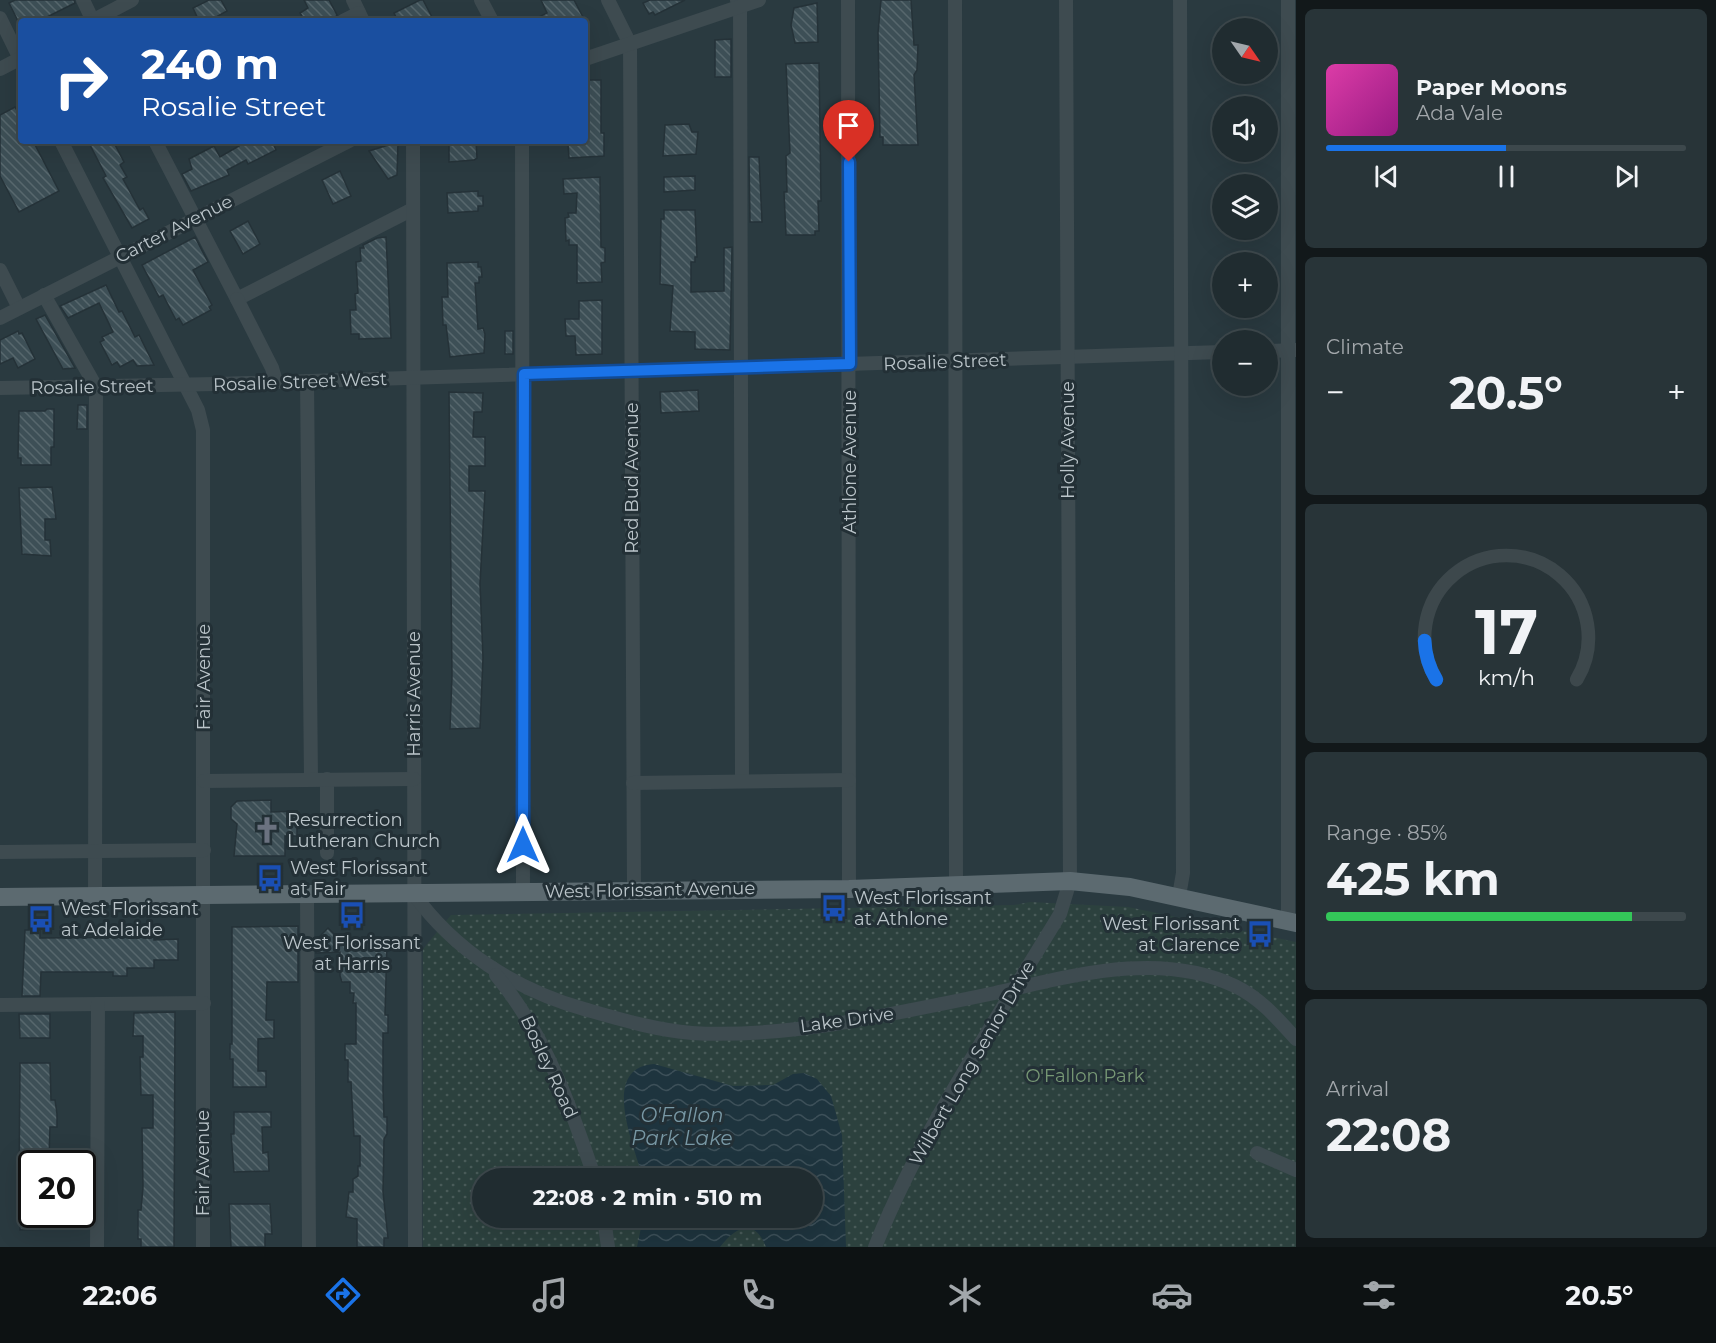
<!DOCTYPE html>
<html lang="en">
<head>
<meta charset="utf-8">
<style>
  :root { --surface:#202c30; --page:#283438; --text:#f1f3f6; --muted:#a2a7ab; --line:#3d484c; --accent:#1a73e8 }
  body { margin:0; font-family:Montserrat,sans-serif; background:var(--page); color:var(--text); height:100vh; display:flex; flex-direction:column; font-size:22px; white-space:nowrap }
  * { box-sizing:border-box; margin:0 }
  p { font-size:20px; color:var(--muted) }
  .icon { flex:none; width:33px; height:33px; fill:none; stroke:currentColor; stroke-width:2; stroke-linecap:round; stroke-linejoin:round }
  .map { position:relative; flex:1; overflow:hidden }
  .panel { display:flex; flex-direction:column; gap:9px; padding:9px; background:#12181a; width:420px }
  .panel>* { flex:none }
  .top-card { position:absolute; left:18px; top:18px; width:570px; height:126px; border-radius:6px; box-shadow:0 6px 24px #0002,0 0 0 2px var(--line); background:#1a4fa0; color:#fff; overflow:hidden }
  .needle { width:39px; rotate:124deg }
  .fabs { position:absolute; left:1212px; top:18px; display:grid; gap:12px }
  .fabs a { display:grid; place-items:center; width:66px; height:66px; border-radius:50%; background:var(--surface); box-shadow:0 6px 24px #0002,0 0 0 2px var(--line); font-size:30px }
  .speed { position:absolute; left:18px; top:1150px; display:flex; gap:12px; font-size:30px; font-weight:700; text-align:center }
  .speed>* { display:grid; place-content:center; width:78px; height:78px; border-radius:50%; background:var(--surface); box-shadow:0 6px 24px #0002,0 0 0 2px var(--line); line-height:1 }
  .speed .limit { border:3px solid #111; border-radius:9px; background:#fff; color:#111 }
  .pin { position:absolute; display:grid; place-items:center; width:51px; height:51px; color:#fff; margin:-62px -26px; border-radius:50% 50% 50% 0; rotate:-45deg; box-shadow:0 0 6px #0007 }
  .pin .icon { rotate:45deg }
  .me { position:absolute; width:66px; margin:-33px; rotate:0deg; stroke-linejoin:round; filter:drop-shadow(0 0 4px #0008) }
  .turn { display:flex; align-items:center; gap:21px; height:126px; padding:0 24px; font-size:27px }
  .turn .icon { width:78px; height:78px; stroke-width:2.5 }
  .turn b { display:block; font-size:42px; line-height:51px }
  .big { font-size:45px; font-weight:700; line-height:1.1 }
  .panel .tile { flex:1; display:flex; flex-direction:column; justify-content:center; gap:9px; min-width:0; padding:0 21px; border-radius:9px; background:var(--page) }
  .panel .dial { align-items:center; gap:0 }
  .dial svg { height:156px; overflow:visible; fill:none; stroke:var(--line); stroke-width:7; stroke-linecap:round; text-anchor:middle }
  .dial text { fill:var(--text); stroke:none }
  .song { display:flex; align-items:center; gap:18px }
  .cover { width:72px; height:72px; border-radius:9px; background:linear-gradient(135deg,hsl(320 70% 55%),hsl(310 70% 35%)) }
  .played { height:6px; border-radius:3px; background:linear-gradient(90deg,var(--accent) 50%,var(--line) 50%) }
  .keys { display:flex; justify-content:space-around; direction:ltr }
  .heat { display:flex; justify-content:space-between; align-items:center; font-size:33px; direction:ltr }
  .charge { height:9px; border-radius:4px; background:linear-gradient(90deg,#34c759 85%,var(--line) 0) }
  .trip { position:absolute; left:472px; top:1168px; width:351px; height:60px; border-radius:30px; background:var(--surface); box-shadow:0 6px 24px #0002,0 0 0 2px var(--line); font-weight:700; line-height:60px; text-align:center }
  .tab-bar { display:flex; height:96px; justify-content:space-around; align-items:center; background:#0d1213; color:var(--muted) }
  .tab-bar .icon { width:42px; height:42px }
  .tab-bar .on { color:var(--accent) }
  .tab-bar b { font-size:27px; color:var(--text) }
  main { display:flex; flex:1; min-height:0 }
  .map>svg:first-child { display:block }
  .park { fill:url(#park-dots); fill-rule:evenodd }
  .water { fill:url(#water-waves) }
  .building { fill:url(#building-back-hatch); stroke:#253238; stroke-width:1.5 }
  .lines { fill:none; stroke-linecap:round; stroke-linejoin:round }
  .minor { stroke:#3e4b50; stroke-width:14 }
  .major { stroke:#5c6a70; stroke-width:18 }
  .route-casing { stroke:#114b97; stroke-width:15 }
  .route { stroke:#1a73e8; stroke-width:10 }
  .labels { text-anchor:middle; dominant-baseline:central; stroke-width:6; stroke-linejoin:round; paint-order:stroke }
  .street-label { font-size:18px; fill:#bbc5ca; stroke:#233036 }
  .poi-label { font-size:18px; fill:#bbc5ca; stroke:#233036; text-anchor:start }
  .park-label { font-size:18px; fill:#779875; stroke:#233036 }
  .water-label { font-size:20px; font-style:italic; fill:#7898a5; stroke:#233036 }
</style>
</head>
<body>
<main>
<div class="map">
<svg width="1296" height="1247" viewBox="0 0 1296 1247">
  <defs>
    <pattern id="park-dots" width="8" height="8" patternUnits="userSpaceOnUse" patternTransform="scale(1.5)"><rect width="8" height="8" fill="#2c413e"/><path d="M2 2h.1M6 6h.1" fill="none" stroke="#495b59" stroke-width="1.8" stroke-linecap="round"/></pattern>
    <pattern id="water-waves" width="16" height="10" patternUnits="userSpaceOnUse" patternTransform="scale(1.5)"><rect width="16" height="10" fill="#1e343e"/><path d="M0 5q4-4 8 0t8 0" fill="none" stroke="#3d5059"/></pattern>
    <pattern id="building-back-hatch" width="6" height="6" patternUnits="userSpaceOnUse" patternTransform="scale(1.5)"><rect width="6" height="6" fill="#3d4f56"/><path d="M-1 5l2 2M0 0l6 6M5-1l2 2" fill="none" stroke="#57676d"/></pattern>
  </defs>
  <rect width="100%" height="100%" fill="#2a3a40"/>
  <!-- park -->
  <path class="park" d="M1030,902l98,5 168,35v305h-873v-298l28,-34 563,-10zM483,1179h330v39h-330z"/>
  <!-- water -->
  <path class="water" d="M654,1064l79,22 40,-1 20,-11 11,-1 13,6 14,17 11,39 4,112h-80c-12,-30 -30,-20 -46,0h-83l6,-29h170v-39h-170c-7,-30 -45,-111 11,-115z"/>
  <!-- building -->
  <g class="building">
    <path d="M15,0h59l1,3 -36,18h-21l-9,-18z"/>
    <path d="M209,0h12l6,11 -13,7 1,3h-16l-6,-13z"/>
    <path d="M304,0h25l8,15 -3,5 -29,1 -5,-8 8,-5z"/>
    <path d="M420,0h3l11,21h-36l-4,-8z"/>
    <path d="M541,0h33l11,21h-54l16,-8z"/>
    <path d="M650,0h35l-30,15 -2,-3 -4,2 -6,-11z"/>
    <path d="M881,0h30l3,45h4l-1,25 -3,5 4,70h-35v-8h-3l-2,-104z"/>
    <path d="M817,3l1,39 -23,1 -4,-18 3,-17z"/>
    <path d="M731,39v38h-16v-37z"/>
    <path d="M819,63l2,138h-3l1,30h-4v4h-29l-2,-43h3l-1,-36 4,-3 -4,-89z"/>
    <path d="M585,80h16v53h3v23l-35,2 -1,-14 17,-1z"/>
    <path d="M15,107l6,11v23h12l26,50 -40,21 -19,-36v-61z"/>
    <path d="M689,124l3,8h6l-2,22 -33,2 2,-31z"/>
    <path d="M88,141h25l11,21 -4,3 7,12 -4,2 17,31 3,-2 6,11 -17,9 -29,-50 3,-2z"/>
    <path d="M236,141h36l4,9 -28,14 -2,-4 -19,10 2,5 -38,16 -9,-17 10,-5 -3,-10 25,-13 6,11 19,-11z"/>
    <path d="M449,141h27l1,17 -3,2 -25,2z"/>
    <path d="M398,142l-1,33 -9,4 -19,-28z"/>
    <path d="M749,157h10l3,65h-12z"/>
    <path d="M340,171l11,25 -18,8 -11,-24z"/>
    <path d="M695,176v14l-31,2v-15z"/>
    <path d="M600,177l1,70 4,1v14l-4,1 1,19 -25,1v-38h-8v-5l-3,1 -1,-23 4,-1 -1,-4h8l1,-20 -13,1 -1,-15z"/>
    <path d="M478,191v5h5v10h-5v5l-30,2 -1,-20z"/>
    <path d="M664,210h31l2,47h-2v5h-4v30l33,-1v-43l8,-1 -2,103 -35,-1v-17l-25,-1 3,-45 -13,-2 1,-65h3z"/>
    <path d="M248,221l12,23 -17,10 -13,-23z"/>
    <path d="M195,237l13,25 -15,8 19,35 -3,2 2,3 -28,15 -4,-7 -3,2 -13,-25 -4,2 -17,-32z"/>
    <path d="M386,237l5,101 -32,1v-5h-8l-1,-24h6l-1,-16 3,-1 -2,-31 5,-1 -1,-13h4l-1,-3 14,-7z"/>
    <path d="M478,262v5h3l1,10h-3v6h-4l3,46 5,-1 2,6 -1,19 -34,4 -4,-32h-3l-1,-28h6l-1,-34z"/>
    <path d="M106,285l13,27 3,-1 13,26 4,-2 15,30 -17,1 -4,-6 -13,7 -3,-5 -5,3 -12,-23 4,-2 -2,-3 11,-5 -14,-29 -31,15 -8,-12z"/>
    <path d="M602,300v54l-26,1 -1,-19h-9l-1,-17h14v-18z"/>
    <path d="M45,315l30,53 -12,1 -27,-50z"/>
    <path d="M18,331l1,3 3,-1 13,26 -17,9 -5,-10 -13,6v-24z"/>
    <rect x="505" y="331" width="8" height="23"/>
    <path d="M698,390l1,21 -38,2 -1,-21z"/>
    <path d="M449,392l34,1 -1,19h-8l-1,25h12v29h-16v25h16l-5,93 3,74 -3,70 -30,1 2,-53z"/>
    <path d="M78,405h9v24h-10z"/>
    <path d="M47,409h7v38h-3v18h-30v-7h-3l1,-47h26z"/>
    <path d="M52,487l4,32h-11v21h5l1,16 -29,-2 -3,-66z"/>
    <path d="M271,800v12l26,-1v25h-12v20h-51l3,-32 -6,-5v-12l6,-6z"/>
    <path d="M298,926v56h-31l-1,38h8v18l-16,1v32h8v16h-33v-28h-3v-15h2v-117z"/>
    <path d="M328,928l12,12 11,3 36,-1 -2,73h3v18h-5v57l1,27h3v17l-3,5 -1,53 5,46h-4v9h-27v-28l-11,-2 3,-25h4v-13l5,-3v-10h2v-30h-6l-3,-54h-3v-22h-3v-16h11v-41h-3l1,-10h-4v-11h-8l-2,-6v-24l-24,1v-13z"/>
    <path d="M25,930h15v8l114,-1v3l24,-1v21h-24v8h-27v8h-14v-4h-72l-1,24h-18z"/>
    <path d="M175,1012l-1,235h-33v-8h-3v-29h3l2,-23 -1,-59h11v-33h-12l-1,-38h3v-21h-10l1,-23z"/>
    <path d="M19,1014h31v24h-30z"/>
    <path d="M20,1063h30l1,37h4l2,14v13h-7l-1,30h-3v7h-14v23h-13z"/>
    <path d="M234,1112h37v15h-9l1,26 5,-1 1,19 -35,1 -3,-38h3z"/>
    <path d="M229,1204h41l2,30h-7v13h-34z"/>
    <path d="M20,1216h29v13l-29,1z"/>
  </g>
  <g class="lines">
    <!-- minor -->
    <g class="minor">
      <path d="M83,0l10,21"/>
      <path d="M353,0l10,21"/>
      <path d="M481,0l11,21"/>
      <path d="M608,0l22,44 4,845"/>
      <path d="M737,0l3,6 2,775"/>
      <path d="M848,0l1,889"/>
      <path d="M955,0l1,885"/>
      <path d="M0,18l21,43"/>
      <path d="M92,21l40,-21"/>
      <path d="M343,21l16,-8"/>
      <path d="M585,59l174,-59"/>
      <path d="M0,69l21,-11"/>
      <path d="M61,141l137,269 5,20v817"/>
      <path d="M155,141l82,158 176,-90"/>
      <path d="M413,141l2,1106"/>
      <path d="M522,141l1,750"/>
      <path d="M0,270l19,38"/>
      <path d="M44,295l52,92 -1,510"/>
      <path d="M237,299l35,69 4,14"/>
      <path d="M0,318l349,-177"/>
      <path d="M1268,351l27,-1"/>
      <path d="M307,381l4,398"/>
      <path d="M0,388l216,-4 1006,-32"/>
      <path d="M327,779v74"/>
      <path d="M204,781l210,-2"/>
      <path d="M633,783l216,-3"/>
      <path d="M0,852l204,-2"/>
      <path d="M413,893c42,58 103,97 171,116 35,10 71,21 108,24 47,3 97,-2 143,-9 54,-9 107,-20 160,-31 77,-17 164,-43 240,-7 25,12 43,33 61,53"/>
      <path d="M307,895l2,352"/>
      <path d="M1179,896l4,-23 -3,-873"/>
      <path d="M1288,921v-921"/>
      <path d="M496,975c49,59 75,132 99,204"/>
      <path d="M0,1005l204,-2"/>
      <path d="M1257,1153l39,17"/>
      <path d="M604,1218l4,29"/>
      <path d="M97,1247l1,-243"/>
      <path d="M875,1247c47,-118 120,-225 185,-333l10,-33 -4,-881"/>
    </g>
    <!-- major -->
    <path class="major" d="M0,897l849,-8 221,-8 60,6 166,36"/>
  </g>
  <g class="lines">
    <defs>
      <path id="route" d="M523,845l1,-471 326,-10 -1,-202"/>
    </defs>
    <!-- route casing -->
    <use href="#route" class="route-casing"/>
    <!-- route -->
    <use href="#route" class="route"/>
  </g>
  <!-- icons -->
  <defs>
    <symbol id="church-bare" viewBox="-9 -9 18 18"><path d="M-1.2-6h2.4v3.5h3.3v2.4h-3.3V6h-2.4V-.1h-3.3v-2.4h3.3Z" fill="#6b7280" stroke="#233036" stroke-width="2.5" paint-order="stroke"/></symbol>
    <symbol id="bus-bare" viewBox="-9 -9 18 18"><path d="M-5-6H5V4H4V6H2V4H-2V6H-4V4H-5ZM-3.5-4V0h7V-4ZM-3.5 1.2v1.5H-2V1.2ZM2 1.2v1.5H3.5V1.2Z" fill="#1a4fb4" stroke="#233036" stroke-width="2.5" paint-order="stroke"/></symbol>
  </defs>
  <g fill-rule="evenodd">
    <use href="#church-bare" x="248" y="811" width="38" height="38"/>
    <use href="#bus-bare" x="251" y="859" width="38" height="38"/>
    <use href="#bus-bare" x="815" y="889" width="38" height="38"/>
    <use href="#bus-bare" x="333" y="896" width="38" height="38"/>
    <use href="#bus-bare" x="22" y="900" width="38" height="38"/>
    <use href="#bus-bare" x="1241" y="915" width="38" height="38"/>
  </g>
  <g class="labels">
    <!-- street labels -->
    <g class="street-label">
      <text transform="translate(174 229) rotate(-27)">Carter Avenue</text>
      <text transform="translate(945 362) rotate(-2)">Rosalie Street</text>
      <text transform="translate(300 382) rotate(-2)">Rosalie Street West</text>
      <text transform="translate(92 387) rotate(-1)">Rosalie Street</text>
      <text transform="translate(1068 440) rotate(-90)">Holly Avenue</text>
      <text transform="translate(850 462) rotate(-90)">Athlone Avenue</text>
      <text transform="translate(632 478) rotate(-90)">Red Bud Avenue</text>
      <text transform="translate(204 677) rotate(-90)">Fair Avenue</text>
      <text transform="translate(414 694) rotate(-90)">Harris Avenue</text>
      <text transform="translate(650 890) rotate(-1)">West Florissant Avenue</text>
      <text transform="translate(847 1020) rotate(-8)">Lake Drive</text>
      <text transform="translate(972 1063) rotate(-60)">Wilbert Long Senior Drive</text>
      <text transform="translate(549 1067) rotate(65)">Bosley Road</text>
      <text transform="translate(203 1163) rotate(-90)">Fair Avenue</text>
    </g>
    <!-- poi labels -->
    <g class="poi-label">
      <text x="287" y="820">Resurrection<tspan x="287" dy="21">Lutheran Church</tspan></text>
      <text x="290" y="868">West Florissant<tspan x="290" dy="21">at Fair</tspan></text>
      <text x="854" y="898">West Florissant<tspan x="854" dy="21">at Athlone</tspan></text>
      <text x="61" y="909">West Florissant<tspan x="61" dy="21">at Adelaide</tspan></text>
      <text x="1240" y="924" text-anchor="end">West Florissant<tspan x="1240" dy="21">at Clarence</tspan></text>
      <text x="352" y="943" text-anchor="middle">West Florissant<tspan x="352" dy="21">at Harris</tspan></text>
    </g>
    <!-- park labels -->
    <g class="park-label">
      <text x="1085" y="1076">O'Fallon Park</text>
    </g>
    <!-- water labels -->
    <g class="water-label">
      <text x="682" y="1115">O'Fallon<tspan x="682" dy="23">Park Lake</tspan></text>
    </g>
  </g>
</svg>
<div class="fabs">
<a><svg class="needle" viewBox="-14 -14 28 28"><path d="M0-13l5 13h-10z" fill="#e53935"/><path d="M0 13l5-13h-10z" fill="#a2a7ab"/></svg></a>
<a><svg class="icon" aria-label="sound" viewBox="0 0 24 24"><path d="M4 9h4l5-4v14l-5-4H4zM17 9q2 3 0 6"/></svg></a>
<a><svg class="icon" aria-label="layers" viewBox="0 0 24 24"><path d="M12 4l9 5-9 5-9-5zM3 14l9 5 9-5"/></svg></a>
<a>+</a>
<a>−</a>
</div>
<div class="speed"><div class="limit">20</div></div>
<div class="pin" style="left:849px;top:162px;background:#d93025"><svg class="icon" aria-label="arrive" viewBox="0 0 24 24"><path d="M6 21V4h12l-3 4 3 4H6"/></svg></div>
<svg class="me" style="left:523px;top:845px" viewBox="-20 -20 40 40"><path d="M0-17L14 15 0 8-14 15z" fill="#1a73e8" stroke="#fff" stroke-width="4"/></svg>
<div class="trip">22:08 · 2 min · 510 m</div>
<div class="top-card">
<div class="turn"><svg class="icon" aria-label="right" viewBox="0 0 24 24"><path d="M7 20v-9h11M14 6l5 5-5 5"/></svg><div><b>240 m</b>Rosalie Street</div></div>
</div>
</div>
<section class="panel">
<div class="tile">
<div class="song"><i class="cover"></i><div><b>Paper Moons</b><p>Ada Vale</p></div></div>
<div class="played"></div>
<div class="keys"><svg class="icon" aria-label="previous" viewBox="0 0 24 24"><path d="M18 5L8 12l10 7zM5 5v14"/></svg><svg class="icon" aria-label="pause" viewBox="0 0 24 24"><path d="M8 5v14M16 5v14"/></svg><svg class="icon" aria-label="next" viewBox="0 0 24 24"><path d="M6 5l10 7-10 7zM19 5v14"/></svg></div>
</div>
<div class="tile"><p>Climate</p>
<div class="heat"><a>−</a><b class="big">20.5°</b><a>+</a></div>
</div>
<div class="tile dial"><svg viewBox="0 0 100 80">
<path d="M14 69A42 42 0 1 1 86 69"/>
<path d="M14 69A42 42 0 0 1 8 49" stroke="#1a73e8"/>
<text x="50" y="56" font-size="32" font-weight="700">17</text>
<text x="50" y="72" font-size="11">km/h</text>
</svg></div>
<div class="tile"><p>Range · 85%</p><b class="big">425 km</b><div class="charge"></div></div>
<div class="tile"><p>Arrival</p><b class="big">22:08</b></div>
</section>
</main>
<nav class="tab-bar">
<b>22:06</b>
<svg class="icon on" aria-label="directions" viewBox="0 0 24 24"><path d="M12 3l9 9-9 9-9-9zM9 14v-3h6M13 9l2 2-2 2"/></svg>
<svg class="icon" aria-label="music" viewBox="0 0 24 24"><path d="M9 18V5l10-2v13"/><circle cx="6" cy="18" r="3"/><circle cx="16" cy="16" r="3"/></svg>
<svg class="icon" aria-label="phone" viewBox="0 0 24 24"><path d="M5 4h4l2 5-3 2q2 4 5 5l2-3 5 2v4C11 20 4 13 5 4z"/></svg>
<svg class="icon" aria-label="climate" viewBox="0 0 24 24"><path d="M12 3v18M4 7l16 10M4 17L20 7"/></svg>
<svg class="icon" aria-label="car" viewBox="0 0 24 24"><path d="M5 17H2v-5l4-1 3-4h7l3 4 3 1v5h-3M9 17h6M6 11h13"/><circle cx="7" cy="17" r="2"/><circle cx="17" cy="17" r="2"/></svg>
<svg class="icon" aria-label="filters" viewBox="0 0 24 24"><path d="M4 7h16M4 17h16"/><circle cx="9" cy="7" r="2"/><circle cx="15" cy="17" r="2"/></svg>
<b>20.5°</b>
</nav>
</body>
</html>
